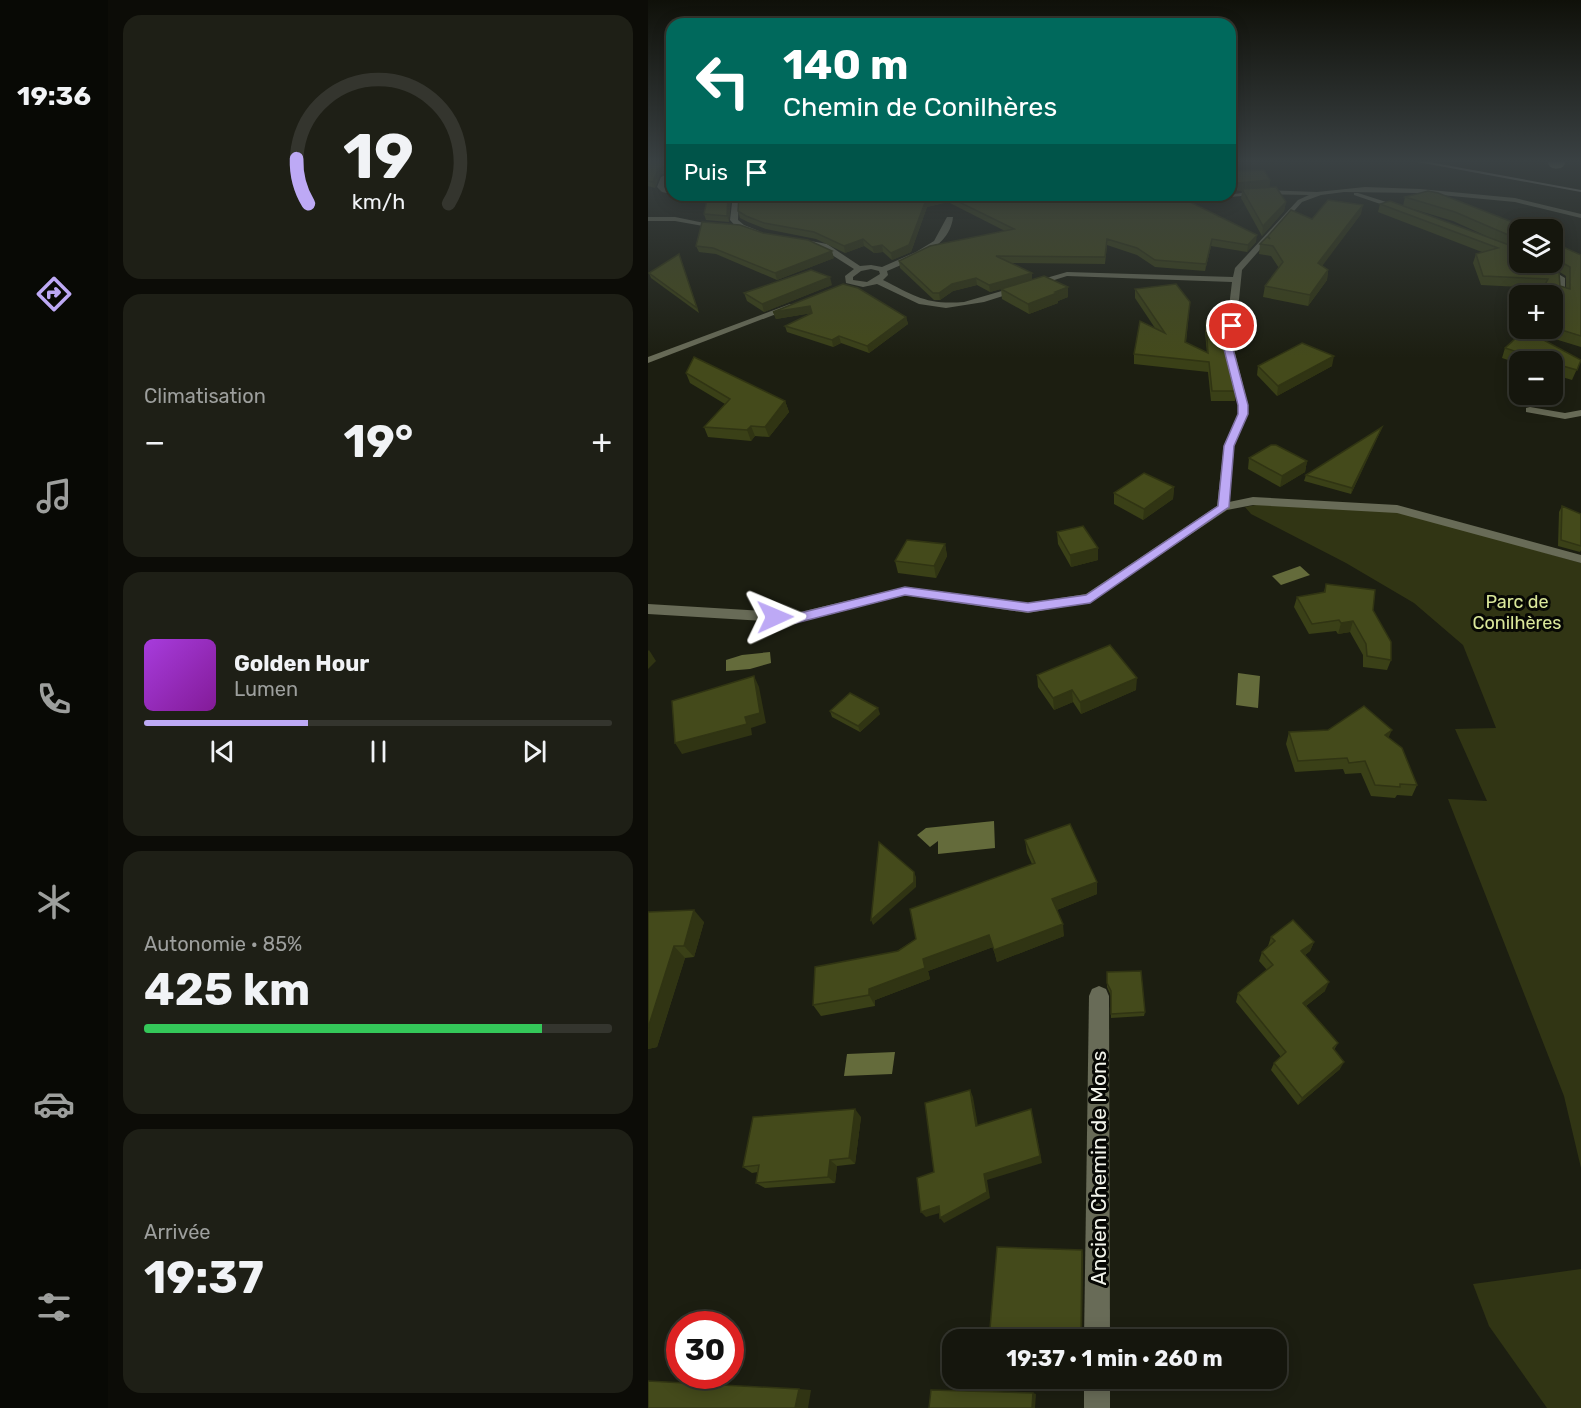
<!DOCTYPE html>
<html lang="fr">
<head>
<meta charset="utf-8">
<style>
  :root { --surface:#15160d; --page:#1e1f16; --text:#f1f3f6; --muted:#9d9f9d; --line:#34352e; --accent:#bda9f5 }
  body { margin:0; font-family:Rubik,sans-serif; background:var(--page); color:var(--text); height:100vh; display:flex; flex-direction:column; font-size:22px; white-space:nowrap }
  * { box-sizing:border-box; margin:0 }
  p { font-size:20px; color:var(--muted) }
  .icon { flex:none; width:33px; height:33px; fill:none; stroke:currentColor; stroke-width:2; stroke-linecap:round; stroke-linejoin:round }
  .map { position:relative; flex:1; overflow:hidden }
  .details { display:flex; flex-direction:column; gap:15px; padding:15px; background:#0c0c07; width:540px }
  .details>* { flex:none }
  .hud { position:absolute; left:18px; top:18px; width:570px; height:183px; border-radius:18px; box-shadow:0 3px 15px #0003,0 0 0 2px var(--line); background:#00695c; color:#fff; overflow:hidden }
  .tools { position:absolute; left:861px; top:219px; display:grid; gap:12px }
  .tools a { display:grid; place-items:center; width:54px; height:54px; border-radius:12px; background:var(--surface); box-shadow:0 3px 15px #0003,0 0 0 2px var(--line); font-size:30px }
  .speed { position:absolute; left:18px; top:1311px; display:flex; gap:12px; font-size:30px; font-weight:700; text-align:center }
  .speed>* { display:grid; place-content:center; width:78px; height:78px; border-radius:50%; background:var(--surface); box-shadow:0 3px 15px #0003,0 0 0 2px var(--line); line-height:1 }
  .speed .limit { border:9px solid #d22; background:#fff; color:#111 }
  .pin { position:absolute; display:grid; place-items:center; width:51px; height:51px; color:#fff; margin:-26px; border:3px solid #fff; border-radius:50%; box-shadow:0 2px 6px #0007 }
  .me { position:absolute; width:66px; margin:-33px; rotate:89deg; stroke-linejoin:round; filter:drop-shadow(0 0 4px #0008) }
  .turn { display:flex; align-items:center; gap:21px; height:126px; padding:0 18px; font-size:27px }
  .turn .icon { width:78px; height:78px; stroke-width:2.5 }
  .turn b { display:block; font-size:42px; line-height:51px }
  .then { display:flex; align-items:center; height:57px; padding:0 18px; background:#0003; gap:12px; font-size:22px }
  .big { font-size:45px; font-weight:700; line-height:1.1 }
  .details .widget { flex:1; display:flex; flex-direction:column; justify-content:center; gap:9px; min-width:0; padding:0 21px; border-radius:18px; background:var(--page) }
  .details .dial { align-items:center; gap:0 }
  .dial svg { height:156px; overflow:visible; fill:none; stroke:var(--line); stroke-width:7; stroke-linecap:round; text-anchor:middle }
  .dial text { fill:var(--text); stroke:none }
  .song { display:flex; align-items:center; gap:18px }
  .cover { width:72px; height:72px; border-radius:9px; background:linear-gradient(135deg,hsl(280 70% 55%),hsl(290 70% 35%)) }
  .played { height:6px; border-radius:3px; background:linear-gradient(90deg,var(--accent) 35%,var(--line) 35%) }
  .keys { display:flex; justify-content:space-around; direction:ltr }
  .heat { display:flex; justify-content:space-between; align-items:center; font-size:33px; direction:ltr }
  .charge { height:9px; border-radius:4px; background:linear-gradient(90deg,#34c759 85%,var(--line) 0) }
  .trip { position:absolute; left:294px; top:1329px; width:345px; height:60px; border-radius:18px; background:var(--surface); box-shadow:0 3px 15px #0003,0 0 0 2px var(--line); font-weight:700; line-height:60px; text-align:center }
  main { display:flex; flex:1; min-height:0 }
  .menu { display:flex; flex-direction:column; width:108px; justify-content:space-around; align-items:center; background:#080905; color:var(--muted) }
  .menu .icon { width:42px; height:42px }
  .menu .current { color:var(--accent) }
  .menu b { font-size:27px; color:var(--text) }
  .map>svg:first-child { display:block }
  .green { fill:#313514 }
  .water { fill:#646b3b }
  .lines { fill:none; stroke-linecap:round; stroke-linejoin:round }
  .service { fill:#686b57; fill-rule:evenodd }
  .minor { fill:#686b57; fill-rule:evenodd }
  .secondary { stroke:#939978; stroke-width:15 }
  .rail { stroke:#8b8d82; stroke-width:2 }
  .wall { fill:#3a4017 }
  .shaded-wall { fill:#303413 }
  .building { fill:#444a1b; stroke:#303413; stroke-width:1.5 }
  .route { fill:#bda9f5; stroke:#7b6e9f; stroke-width:1.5 }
  .labels { text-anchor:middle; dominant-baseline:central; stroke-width:6; stroke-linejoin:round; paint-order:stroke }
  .park-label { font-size:18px; fill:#dae79a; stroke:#070804 }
  .near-street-label { font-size:21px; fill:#f2f4eb; stroke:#070804 }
</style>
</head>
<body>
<main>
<nav class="menu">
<b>19:36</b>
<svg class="icon current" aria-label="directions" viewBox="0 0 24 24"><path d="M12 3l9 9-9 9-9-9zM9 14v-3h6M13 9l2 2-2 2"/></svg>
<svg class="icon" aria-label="music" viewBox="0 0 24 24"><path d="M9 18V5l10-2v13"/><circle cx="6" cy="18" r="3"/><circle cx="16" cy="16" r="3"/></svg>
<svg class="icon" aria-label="phone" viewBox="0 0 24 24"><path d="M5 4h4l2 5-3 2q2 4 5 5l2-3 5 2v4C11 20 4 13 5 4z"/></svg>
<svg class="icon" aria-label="climate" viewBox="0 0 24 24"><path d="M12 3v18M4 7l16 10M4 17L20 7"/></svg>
<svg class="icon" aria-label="car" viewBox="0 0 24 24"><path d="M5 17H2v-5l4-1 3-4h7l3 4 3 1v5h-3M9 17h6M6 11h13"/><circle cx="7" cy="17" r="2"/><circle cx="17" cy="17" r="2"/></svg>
<svg class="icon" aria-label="filters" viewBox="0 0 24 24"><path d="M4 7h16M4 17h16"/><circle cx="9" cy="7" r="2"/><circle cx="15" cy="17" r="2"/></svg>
</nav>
<section class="details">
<div class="widget dial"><svg viewBox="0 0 100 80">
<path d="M14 69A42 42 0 1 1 86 69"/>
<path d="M14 69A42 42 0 0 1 8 46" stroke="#bda9f5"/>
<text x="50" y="56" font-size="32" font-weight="700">19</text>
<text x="50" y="72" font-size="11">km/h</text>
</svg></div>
<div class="widget"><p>Climatisation</p>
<div class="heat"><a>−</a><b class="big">19°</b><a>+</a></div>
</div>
<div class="widget">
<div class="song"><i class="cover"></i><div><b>Golden Hour</b><p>Lumen</p></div></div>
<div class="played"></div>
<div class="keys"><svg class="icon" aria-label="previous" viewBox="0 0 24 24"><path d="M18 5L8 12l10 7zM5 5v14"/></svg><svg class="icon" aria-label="pause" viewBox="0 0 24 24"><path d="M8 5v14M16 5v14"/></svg><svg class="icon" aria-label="next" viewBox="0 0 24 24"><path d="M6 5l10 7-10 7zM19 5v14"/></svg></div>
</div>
<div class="widget"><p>Autonomie · 85%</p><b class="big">425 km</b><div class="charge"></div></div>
<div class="widget"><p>Arrivée</p><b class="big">19:37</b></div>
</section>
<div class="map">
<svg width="933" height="1408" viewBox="0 0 933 1408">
  <rect width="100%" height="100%" fill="#1c1e11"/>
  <!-- green -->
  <g class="green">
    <path d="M613,504l120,6 39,7 161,46v605l-17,-72 -116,-297 39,2 -32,-72 41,-1 -33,-83 -49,-42 -68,-40 -95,-49 -6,-7z"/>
    <path d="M933,1269v139h-34l-58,-82 -16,-42z"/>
  </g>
  <!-- water -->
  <g class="water">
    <path d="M652,566l10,9 -29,10 -9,-9z"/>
    <path d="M122,652l1,11 -21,6 -24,2v-11l16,-5z"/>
    <path d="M590,673l22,3 -2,32 -22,-3z"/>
    <path d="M346,821l1,27 -57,6v-13l-8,6 -13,-12 9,-7z"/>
    <path d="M247,1052l-3,22 -48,2 3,-22z"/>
  </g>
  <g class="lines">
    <!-- service -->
    <path class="service" d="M24,172v4l-5,2 -3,9 8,3v4l-10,-2 -5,-5 4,-10z"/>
    <!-- minor -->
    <g class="minor">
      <path d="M717,187l55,2 95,9 66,16v4l-66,-16 -95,-9 -76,-1 -23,3 -19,7 -60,68 -8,79 14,56v9l-14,31 -5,57 24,-5 144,8 184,50v8l-184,-50 -144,-8 -26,5 -137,92 -62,11 -123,-18 -109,28 -148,-9v-10l148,9 109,-26 123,16 58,-9 131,-88 7,-61 14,-31v-9l-14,-56 8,-67 -165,-6 -83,26 -38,6 -27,-4 -42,-20 -14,3 -17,-4 -1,-7 9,-7 -33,-21 -27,-6v-4l33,6 33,22 11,-1 11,2 34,-15 18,-11 13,-24h6c-3,31 -41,43 -66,54l1,4 -5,5c32,16 43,25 81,22l103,-30 166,5 2,-9 63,-68 11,-5 -45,-1 -34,3 -3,-2 37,-5 53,2zM223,269l8,2 1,3 -13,8 -14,-2v-3l8,-6z"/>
      <path d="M706,193h4l50,16 -7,2 -47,-16z"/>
      <path d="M85,195h6l-1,25 6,5 15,6v4l-21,-6 -8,-9z"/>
      <path d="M0,217h27l49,10 -4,2 -45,-8h-27z"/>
      <path d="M880,262h11l26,16v18l-7,-2v-13z"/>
      <path d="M142,304l7,2 -149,57v-6z"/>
      <path d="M882,407l35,6 16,-3v6l-16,3 -39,-7v-4z"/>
      <path d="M451,986l7,3 3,7 1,344h-26l5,-344 3,-7z"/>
      <rect x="436" y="1378" width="26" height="30"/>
    </g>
    <!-- secondary -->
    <path class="secondary" d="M907,161h3"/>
    <!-- rail -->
    <path class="rail" d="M770,161l163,30"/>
  </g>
  <!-- wall -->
  <g class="wall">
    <path d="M0,161h24v28l-5,-3 -2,-6 7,-10 -12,5 -5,13 -7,-2z"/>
    <path d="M584,171l38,9 -1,8 17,14 -2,9 -22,25 -21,-38 1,-7h-4l-7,-12z"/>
    <path d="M51,195h32l-2,27 -23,-2 -2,-6 4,-17z"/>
    <path d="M91,195h437l80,47 -9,10 -36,-6 -6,25 -50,-4 -18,-12 -30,-10 -2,19 -94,-1 21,16 36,18 -10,4v2l-29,11 -27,-15 -1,-10 -11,3 -13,-7 -24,6 -13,9h-6l-34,-32 -1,-7 106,-30 -57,-29 -21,5 -16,45 -19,8 -9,-8 -9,1 -10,-7 -19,7 -29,-14 -50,-10 -18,-7 -8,-4 -2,-7z"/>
    <path d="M757,197l120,30v3h-5v32l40,24 6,2v-12l-22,-14h8v-20l29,13v92l-59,-18 30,-1v-32l-9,-8 -62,-3 -8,-22 3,-9 6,-2 -104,-40 2,-8 115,36 -42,-19 -50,-15z"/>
    <path d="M713,214l-39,51 6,5 -1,10 -19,26 -45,-9 2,-11 14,-18 -8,-12 -12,-2 1,-10 8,-6v-2z"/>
    <path d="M48,246l138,12 -57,22 -61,-26 -17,-2z"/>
    <path d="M31,254l20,59 -48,-35 -2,-5z"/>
    <path d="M195,284l63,33 2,7 -39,29 -28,-10 -8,4 -46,-15 -2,-6 27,-13 -36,6 -3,-7z"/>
    <path d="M184,285l-68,27 -17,-11 -3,-8z"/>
    <path d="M487,289l54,23 -3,31 21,10 -2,-20 1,-10 30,68 -1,10h-24l-3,-29 -74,-8v-10l21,-26 -20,-30z"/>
    <path d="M857,348l76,12 -9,20 -20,-6v-12h-32v2l-18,-6z"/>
    <path d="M610,366h74l-55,30 -20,-21z"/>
    <path d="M38,373l99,28 4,11 -20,25 -14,-1 -4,5 -43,-4 -4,-10 21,-23 -35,-21z"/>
    <path d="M734,427l-2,5 -29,62 -47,-13 2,-6z"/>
    <path d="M601,458l58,3 -2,11 -25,15 -32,-18z"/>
    <path d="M526,487l-1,12 -30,21 -29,-16v-11z"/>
    <path d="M914,506l19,8v36l-1,2 -22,-6 1,-34z"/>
    <path d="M409,532l41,16v12l-27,7 -13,-23z"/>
    <path d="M297,544l2,12 -11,22 -38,-5 -3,-12z"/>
    <path d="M678,584l47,26 18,50 -4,10 -24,-3v-12l-13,-23 -12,2 -2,-3 -27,3 -15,-27 3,-10 27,-5z"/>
    <path d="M389,675l99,15 -55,24 -8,-12 -19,8 -16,-23z"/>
    <path d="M182,711l50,3 -20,18 -28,-15z"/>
    <path d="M641,732l99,6 29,47 -5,11 -15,-1 -2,3 -24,-2 -10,-23 -16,1 -2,-5 -48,3 -9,-28z"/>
    <path d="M377,840l72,42v12l-40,16 7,26 -67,26 -4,-15 -65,24 2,8 -55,21v6l-54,10 -8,-11 219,-141 -5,-11z"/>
    <path d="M0,912l56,10 -10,35 -9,1 -28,89 -9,2z"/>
    <path d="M623,937l43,5 -4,9 -5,4 20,36 -19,15 32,37 -4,7 6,19 -42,36 -27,-35 3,-7 7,-6 -45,-55 2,-9 29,-23 -8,-9 3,-9 6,-6z"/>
    <path d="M459,972l38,40 -1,4 -33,2v-22l-4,-9z"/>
    <path d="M213,1117l-6,47 -18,2 -2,17 -70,5 -9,-5 2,-11 -6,1 -9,-6z"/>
  </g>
  <!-- shaded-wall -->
  <g class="shaded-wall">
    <path d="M22,164l2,6 -12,5 -5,13 -2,-6 5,-13z"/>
    <path d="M622,180l-1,8 -27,1v2h-4v-8z"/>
    <path d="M80,195h3l-2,27 -2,-6z"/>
    <path d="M299,196l1,6 -21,5 -16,45 -19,8 -1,-7 35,-53z"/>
    <path d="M638,202l-2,9 -22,25 1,-10z"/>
    <path d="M715,205l-2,9 -44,59 1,-10z"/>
    <path d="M609,235l-1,7 -9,10 1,-7z"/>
    <path d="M215,239l1,7 -19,7 -1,-7z"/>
    <path d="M564,239l-1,7 -6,25 1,-7z"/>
    <path d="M234,245l1,7 -9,1 -2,-6z"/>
    <path d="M184,251l2,7 -57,22 -2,-7z"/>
    <path d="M680,270l-1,10 -19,26 2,-11z"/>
    <path d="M384,273v7l-42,12 -1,-7z"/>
    <path d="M182,277l2,8 -68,27 -2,-8z"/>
    <path d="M328,278l1,7 -24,6 -13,9 -1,-7 13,-9z"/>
    <path d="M420,287v10l-10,4v2l-29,11 -1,-10 27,-12z"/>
    <path d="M162,306l2,7 -36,6 -3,-7z"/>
    <path d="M258,317l2,7 -39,29 -2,-7z"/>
    <path d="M191,336l2,7 -8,4 -1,-7z"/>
    <path d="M686,356l-2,10 -55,30 1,-10z"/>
    <path d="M137,401l4,11 -20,25 -4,-10z"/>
    <path d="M103,426l4,10 -4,5 -4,-11z"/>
    <path d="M734,427l-2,5 -29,62 1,-6z"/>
    <path d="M659,461l-2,11 -25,15 2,-11z"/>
    <path d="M526,487l-1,12 -30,21 1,-11z"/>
    <path d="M297,544l2,12 -11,22 -2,-12z"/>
    <path d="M450,548v12l-27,7 -1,-12z"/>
    <path d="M705,621l-3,11 -12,2 3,-11z"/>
    <path d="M1,650l7,11 -8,8v-18z"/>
    <path d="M106,676l5,11 7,36 -15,5 1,7 -70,19 -7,-11 70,-26z"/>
    <path d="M489,678l-1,12 -55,24 -1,-12z"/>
    <path d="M424,690l1,12 -19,8 -1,-12z"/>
    <path d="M230,708l2,6 -20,18 -2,-6z"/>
    <path d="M744,730l-5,11 -2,-6z"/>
    <path d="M266,872l2,5v10l-43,38 -2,-5z"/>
    <path d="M449,882v12l-43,17 -2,-12z"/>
    <path d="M46,910l10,12 -10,35 -10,-11z"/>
    <path d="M415,924l1,12 -67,26 -3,-12z"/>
    <path d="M341,935l4,12 -65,24 2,8 -55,21v6l-6,-11v-6l54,-30z"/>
    <path d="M666,942l-4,9 -12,9 3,-9z"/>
    <path d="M26,946l11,12 -28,89 -9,2v-21z"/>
    <path d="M681,982l-4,9 -26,20 4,-8z"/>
    <path d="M696,1062l-4,7 -42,36 4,-7z"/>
    <path d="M322,1090l3,7 6,35 -3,-6z"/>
    <path d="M207,1109l6,8 -6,47 -6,-6z"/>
    <path d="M385,1117l9,46 -55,17 3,18 -46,25 -4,-5 44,-44z"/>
    <path d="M182,1160l7,6 -2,17 -7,-6z"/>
    <path d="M291,1206l4,6 -17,5 -5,-5z"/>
    <path d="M434,1250l1,4 -1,86 -1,-2z"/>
    <path d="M151,1389l12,1 -3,18h-13z"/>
    <path d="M385,1393l3,1 -1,14h-3z"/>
  </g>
  <!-- building -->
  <g class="building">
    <path d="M0,161h24v24l-7,-5 2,-6 5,-3 -2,-7 -12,5 -5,13 -5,-1z"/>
    <path d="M616,170l6,10 -32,3 -6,-12z"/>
    <path d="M628,187l10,15 -23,24 -21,-37z"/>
    <path d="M780,191l10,2 87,34 -3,1 3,2h-5v10l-65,-28 -50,-15z"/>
    <path d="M60,195h20l-1,21 -23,-2z"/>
    <path d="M91,195h437l81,40 -9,10 -36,-6 -6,25 -51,-4 -18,-12 -30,-9 -2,18 -109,-1 36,17 -43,12 -13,-7 -24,6 -13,9h-6l-34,-32 31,-15 84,-17 -67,-33 -21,4 -17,45 -18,8 -9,-8 -10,2 -9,-8 -19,7 -30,-14 -50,-9 -18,-7 -8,-5z"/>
    <path d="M680,200l35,5 -45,58 10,7 -18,25 -45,-9 18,-24 -10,-16 -13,-2 7,-7 3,2 -2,-3 23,-26 21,9z"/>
    <path d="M742,201l130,48v13h22l17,11 1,13 10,3v-22l-18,-10v-15l29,13v81l-29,-9v-31h-13l9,-17 -65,-3 -7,-22 22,-6 -118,-44z"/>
    <path d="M54,222l38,3 23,8 45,7 24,11 -57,22 -62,-25 -17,-2z"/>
    <path d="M31,254l18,54 -48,-35z"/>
    <path d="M163,270l19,7 -68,27 -18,-11z"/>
    <path d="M396,276l24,11 -13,5 2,1 -29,11 -27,-15z"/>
    <path d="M195,284l15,4 48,29 -39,29 -28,-10 -7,4 -47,-14 27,-13 -2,-7 -37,6z"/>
    <path d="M528,284l14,18 -5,40 23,11 -2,-30 19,25 11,43h-24l-3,-29 -75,-8 6,-33 25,12 -30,-44z"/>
    <path d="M877,330l56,30 -4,10 -25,-7v-1h-3l-44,-14z"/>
    <path d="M654,343l32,13 -56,30 -20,-20z"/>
    <path d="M46,357l91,44 -20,26 -14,-1 -4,4 -43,-3 26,-28 -44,-26z"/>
    <path d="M734,427l-30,61 -46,-13z"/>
    <path d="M623,445h5l31,16 -25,15 -33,-18z"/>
    <path d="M496,473l30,14 -30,22 -30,-16z"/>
    <path d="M914,506l19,8v32l-20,-6z"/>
    <path d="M435,526l15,22 -28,7 -13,-23z"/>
    <path d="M259,540l38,4 -11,22 -39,-5z"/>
    <path d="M678,584l49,6 -2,20 18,32v18l-24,-4 -1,-12 -13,-23 -12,2 -2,-3 -27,4 -15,-27 28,-5z"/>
    <path d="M462,645l27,33 -57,24 -8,-12 -19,8 -16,-23z"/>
    <path d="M106,676l6,37 -15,4 2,7 -72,19 -3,-42z"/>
    <path d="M202,693l28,15 -20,18 -28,-15z"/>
    <path d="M716,706l28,24 -7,5 17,13 15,37 -17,-1v3l-25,-2 -10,-24 -16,2 -2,-5 -49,3 -9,-29 39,-2z"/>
    <path d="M422,824l27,58 -45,17 11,25 -69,26 -5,-15 -66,24 2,9 -56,21v6l-56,10 2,-38 83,-16 18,-12 -6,-30 125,-46 -10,-23z"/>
    <path d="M231,842l35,30v10l-43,38z"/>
    <path d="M46,910l-10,36h-10l-26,82v-116z"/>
    <path d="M645,920l21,22 -13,9 28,31 -26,21 35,40 -5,5 11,14 -42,36 -28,-35 12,-11 -48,-59 35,-28 -11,-13 13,-11 -4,-4z"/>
    <path d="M493,971l4,41 -34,2v-23l-4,-8v-11z"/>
    <path d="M322,1090l6,36 55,-17 9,47 -56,18 3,18 -47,26 -1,-12 -18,6 -4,-34 17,-6 -9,-69z"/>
    <path d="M207,1109l-6,49 -19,2 -2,17 -72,6 3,-18 -16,2 10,-50z"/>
    <path d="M349,1247l85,3 -1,88 2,2h-94z"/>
    <path d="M0,1381l151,8 -4,19h-147z"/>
    <path d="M283,1390l102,3 -1,15h-103z"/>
  </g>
  <!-- sky -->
  <linearGradient id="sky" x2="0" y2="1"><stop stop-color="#0f1009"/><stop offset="0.45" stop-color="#3a4143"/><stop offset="1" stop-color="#3a4143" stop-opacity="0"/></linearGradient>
  <rect width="933" height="358" fill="url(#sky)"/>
  <!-- route -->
  <path class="route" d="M584,324l4,2 -3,23 15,56v9l-14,32 -5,61 -139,96 -62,9 -123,-17 -109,28 -25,-3 -2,-3 6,-4 21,1 109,-27 123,16 58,-8 132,-89 6,-60 14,-32v-9l-14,-56 4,-23z"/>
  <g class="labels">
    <!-- park labels -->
    <g class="park-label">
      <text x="869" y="602">Parc de<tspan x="869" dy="21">Conilhères</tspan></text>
    </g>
    <!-- near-street labels -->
    <g class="near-street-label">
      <text transform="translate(450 1168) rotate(-90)">Ancien Chemin de Mons</text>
    </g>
  </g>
</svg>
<div class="tools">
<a><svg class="icon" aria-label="layers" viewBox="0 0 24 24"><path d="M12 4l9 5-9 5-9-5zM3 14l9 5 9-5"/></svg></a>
<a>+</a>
<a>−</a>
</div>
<div class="speed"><div class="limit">30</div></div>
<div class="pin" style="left:584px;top:326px;background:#d93025"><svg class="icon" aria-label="arrive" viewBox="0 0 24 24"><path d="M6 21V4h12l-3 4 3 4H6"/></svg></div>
<svg class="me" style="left:127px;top:617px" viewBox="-20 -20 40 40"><path d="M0-17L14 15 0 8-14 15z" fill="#bda9f5" stroke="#fff" stroke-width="4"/></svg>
<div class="trip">19:37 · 1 min · 260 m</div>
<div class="hud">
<div class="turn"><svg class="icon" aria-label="left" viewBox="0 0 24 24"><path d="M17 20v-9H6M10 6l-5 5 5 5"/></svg><div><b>140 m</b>Chemin de Conilhères</div></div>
<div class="then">Puis<svg class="icon" aria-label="arrive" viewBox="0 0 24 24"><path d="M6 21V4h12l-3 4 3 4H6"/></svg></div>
</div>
</div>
</main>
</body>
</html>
